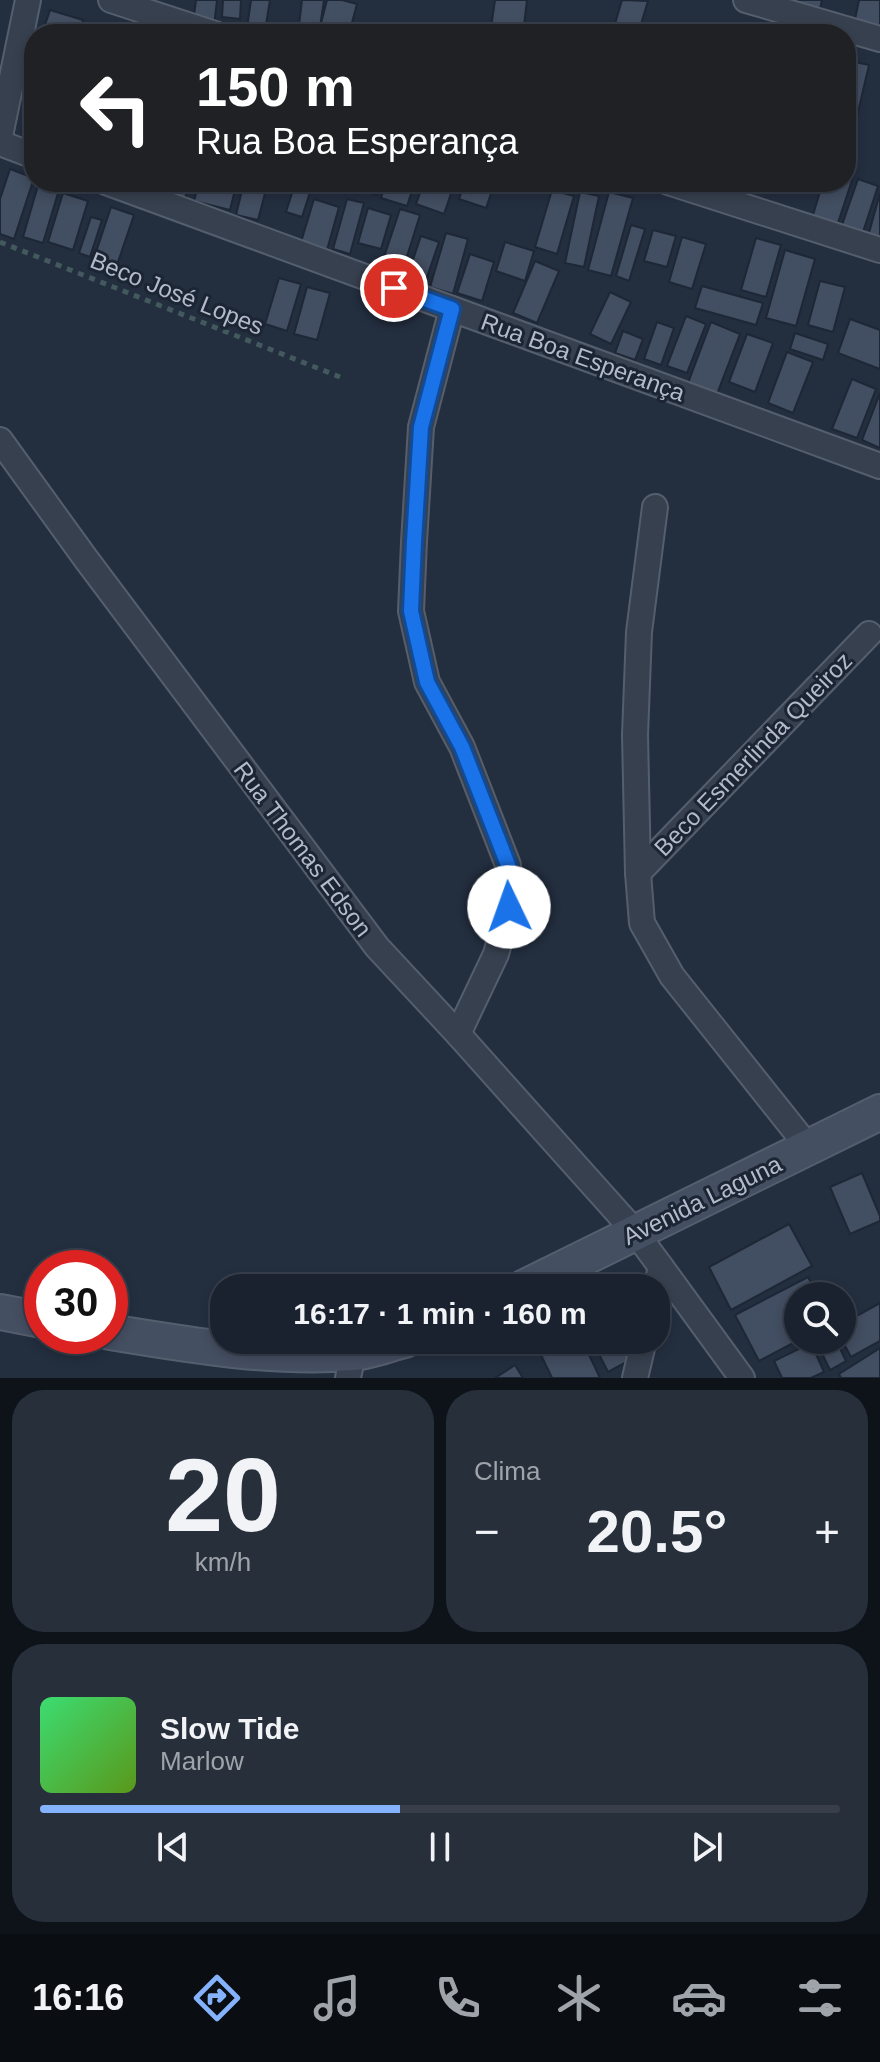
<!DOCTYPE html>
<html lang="pt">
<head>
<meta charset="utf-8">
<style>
  :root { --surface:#1a222f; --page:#272f3b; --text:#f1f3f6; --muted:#9fa4aa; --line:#383f4b; --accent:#85b2fc }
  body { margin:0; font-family:Arial,sans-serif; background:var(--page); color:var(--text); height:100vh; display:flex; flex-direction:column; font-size:30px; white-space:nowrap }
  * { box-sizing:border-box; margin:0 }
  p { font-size:26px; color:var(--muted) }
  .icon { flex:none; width:44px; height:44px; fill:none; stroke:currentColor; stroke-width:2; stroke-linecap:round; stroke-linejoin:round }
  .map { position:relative; height:1378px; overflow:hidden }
  .side { display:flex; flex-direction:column; gap:12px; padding:12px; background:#0e131a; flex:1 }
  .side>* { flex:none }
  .top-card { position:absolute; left:24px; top:24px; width:832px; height:168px; border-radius:32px; box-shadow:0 4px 12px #0003,0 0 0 2px var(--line); background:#202124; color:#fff; overflow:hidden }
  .tools { position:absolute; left:784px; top:1282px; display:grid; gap:16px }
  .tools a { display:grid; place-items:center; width:72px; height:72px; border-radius:50%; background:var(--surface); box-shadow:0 4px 12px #0003,0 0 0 2px var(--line); font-size:40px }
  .speed { position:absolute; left:24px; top:1250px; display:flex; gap:16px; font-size:40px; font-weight:700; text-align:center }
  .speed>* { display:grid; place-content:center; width:104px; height:104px; border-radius:50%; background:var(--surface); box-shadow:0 4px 12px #0003,0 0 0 2px var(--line); line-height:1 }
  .speed .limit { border:12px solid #d22; background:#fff; color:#111 }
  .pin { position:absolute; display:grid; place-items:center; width:68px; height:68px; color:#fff; margin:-34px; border:4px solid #fff; border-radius:50%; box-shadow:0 2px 8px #0007 }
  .me { position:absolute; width:88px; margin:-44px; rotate:357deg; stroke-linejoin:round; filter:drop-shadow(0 0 6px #0008) }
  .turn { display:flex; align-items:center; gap:28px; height:168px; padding:0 40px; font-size:36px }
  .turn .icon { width:104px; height:104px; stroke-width:2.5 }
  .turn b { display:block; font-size:56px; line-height:68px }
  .big { font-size:60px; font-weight:600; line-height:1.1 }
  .side .tile { flex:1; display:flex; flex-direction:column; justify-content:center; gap:12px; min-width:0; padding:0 28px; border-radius:32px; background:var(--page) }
  .side .dial { align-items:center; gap:0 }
  .dial b { font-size:104px; line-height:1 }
  .song { display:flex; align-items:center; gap:24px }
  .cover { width:96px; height:96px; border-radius:12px; background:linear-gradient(135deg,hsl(140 70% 55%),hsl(90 70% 35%)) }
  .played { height:8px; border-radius:4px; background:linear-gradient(90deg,var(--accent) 45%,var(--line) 45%) }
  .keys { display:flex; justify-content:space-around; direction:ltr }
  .heat { display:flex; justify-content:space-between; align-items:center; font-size:44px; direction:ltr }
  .side .tiles { flex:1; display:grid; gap:12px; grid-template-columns:1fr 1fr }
  .tile:last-child { grid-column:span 2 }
  .trip { position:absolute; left:210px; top:1274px; width:460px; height:80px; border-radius:32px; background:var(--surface); box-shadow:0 4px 12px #0003,0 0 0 2px var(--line); font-weight:600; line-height:80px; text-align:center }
  .dock { display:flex; height:128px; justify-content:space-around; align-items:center; background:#0a0e13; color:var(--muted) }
  .dock .icon { width:56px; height:56px }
  .dock .on { color:var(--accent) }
  .dock b { font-size:36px; color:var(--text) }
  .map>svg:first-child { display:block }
  .building { fill:#424e61; stroke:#1e2736; stroke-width:2 }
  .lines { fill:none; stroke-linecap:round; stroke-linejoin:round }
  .street-casing { stroke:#555e6d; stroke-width:28 }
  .secondary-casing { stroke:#555e6d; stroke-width:38 }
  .path { stroke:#43595d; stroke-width:5; stroke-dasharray:6 6; stroke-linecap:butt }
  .street { stroke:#37404f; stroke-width:24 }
  .secondary { stroke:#454f62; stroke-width:34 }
  .route-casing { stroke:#114b97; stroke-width:20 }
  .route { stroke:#1a73e8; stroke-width:14 }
  .labels { text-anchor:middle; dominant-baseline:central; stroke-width:6; stroke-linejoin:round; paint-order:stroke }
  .street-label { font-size:24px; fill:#b3bbca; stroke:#1c2534 }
</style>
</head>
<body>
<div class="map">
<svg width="880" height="1378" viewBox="0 0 880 1378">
  <rect width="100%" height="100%" fill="#232e3f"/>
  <!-- building -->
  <g class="building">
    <path d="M196,0h21l-3,26 -21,-3z"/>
    <path d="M223,0h18l-1,19 -18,-2z"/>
    <path d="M251,0h19l-5,31 -18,-3z"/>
    <path d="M302,0h22l-5,34h-21z"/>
    <path d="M327,0h15l15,4 -8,30 -29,-7z"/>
    <path d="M495,0h32l-4,34h-33z"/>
    <path d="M622,0l26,1 -10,33h-26z"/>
    <path d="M794,0h28l-2,9 -27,-7z"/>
    <path d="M859,0h21v30l-26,-6z"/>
    <path d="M50,10l33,10 -4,14h-37z"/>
    <path d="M86,23l18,5 -2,6h-20z"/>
    <path d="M379,25l18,5 -1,4h-19z"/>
    <path d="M846,60l23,5 -14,60 -9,-2z"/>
    <path d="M10,169l24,9 -20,61 -14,-5v-35z"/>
    <path d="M846,172l8,2 -17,52 -25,-8 11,-36h23z"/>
    <path d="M858,179l20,7 -15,46 -21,-7z"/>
    <path d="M39,182l22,1 -18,60 -20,-6z"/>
    <path d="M167,182h22l-4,17 -21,-5z"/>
    <path d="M199,182h38l-7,28 -36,-9z"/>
    <path d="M244,182h24l-10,38 -22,-5z"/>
    <path d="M365,182h16l-4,13 -15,-5z"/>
    <path d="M386,182h29l-8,24 -26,-8z"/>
    <path d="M424,182h31l-11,32 -28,-10z"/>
    <path d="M465,182h30l-9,26 -27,-9z"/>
    <path d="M731,182h32l-4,10z"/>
    <path d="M777,182h25l-4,9z"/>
    <path d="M295,184l16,5 -9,28 -16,-5z"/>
    <path d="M552,190l22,6 -17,58 -22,-7z"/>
    <path d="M580,192l19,4 -15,71 -19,-4z"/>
    <path d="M609,192l24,6 -22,78 -23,-6z"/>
    <path d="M63,193l25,8 -15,49 -25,-8z"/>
    <path d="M880,193v44l-11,-4z"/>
    <path d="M314,199l25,8 -12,43 -26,-8z"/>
    <path d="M347,199l17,4 -14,51 -17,-5z"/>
    <path d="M111,207l23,8 -17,50 -23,-7z"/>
    <path d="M368,208l23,7 -10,34 -23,-6z"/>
    <path d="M400,209l20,6 -17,54 -21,-6z"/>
    <path d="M91,217l11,3 -12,37 -11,-4z"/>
    <path d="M631,225l14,4 -16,52 -13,-5z"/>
    <path d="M653,230l23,6 -9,31 -23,-6z"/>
    <path d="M446,233l22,6 -15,55 -23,-7z"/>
    <path d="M421,236l18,6 -13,38 -18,-6z"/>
    <path d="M682,237l24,7 -14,45 -23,-7z"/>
    <path d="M756,238l25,7 -15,52 -25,-7z"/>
    <path d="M505,242l29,9 -9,30 -29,-10z"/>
    <path d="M785,250l30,9 -19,67 -30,-8z"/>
    <path d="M470,254l24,8 -12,39 -25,-8z"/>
    <path d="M535,261l24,10 -22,52 -24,-10z"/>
    <path d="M279,278l22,6 -14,47 -22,-7z"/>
    <path d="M820,281l25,6 -12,45 -25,-7z"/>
    <path d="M702,286l61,17 -7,22 -61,-17z"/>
    <path d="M307,287l23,6 -13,47 -23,-6z"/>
    <path d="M610,292l21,10 -20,42 -21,-10z"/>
    <path d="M686,316l20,8 -19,49 -20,-7z"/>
    <path d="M850,319l30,11v39l-42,-16z"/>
    <path d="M657,322l17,6 -13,37 -17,-6z"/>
    <path d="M711,322l29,12 -23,60 -29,-11z"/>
    <path d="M623,331l20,8 -8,21 -20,-7z"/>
    <path d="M795,333l33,11 -5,16 -33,-11z"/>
    <path d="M747,334l26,9 -18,49 -26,-10z"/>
    <path d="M787,352l26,10 -20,51 -25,-10z"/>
    <path d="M852,379l24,10 -19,49 -25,-9z"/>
    <path d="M880,393v55l-18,-8z"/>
    <path d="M862,1173l18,43v5l-30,13 -20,-47z"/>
    <path d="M789,1224l23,42 -81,44 -22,-43z"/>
    <path d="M808,1277l10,19h-20l1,44 -40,21 -24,-46z"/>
    <path d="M880,1303v38l-29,16 -9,-17v-16z"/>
    <path d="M534,1340h48l18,38h-48z"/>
    <path d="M592,1340h33l9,18 -26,14z"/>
    <path d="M823,1340h13l10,21 -16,9 -13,-27z"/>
    <path d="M811,1343l13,29 -13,6h-29l-8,-17z"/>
    <path d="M880,1348v30h-39l-2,-4z"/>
    <path d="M515,1365l8,13h-28z"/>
  </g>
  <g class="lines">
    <defs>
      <g id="street">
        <path d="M111,0l104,34"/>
        <path d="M746,0l134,39"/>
        <path d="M0,136l28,-136"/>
        <path d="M0,143l34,13"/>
        <path d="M106,182l774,284"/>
        <path d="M668,182l212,68"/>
        <path d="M452,309l-31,118 -7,115 -3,69 16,71 35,65 46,118 1,42 -13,47 -38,80"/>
        <path d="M0,440l86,119 291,388 81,87 178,199 25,34 -5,21"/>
        <path d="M655,507l-16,125 -4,103 3,138 4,50 30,53 137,172"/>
        <path d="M638,873l231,-239"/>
        <path d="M661,1267l81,111"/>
        <path d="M348,1378l5,-25"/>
        <path d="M635,1378l9,-38"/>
      </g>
      <g id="secondary">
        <path d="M523,1288l357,-176"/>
        <path d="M0,1312l42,8"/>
        <path d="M110,1332c79,13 160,27 241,21 18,-1 37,-9 54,-13"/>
      </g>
    </defs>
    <!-- street casing -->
    <use href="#street" class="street-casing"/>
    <!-- secondary casing -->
    <use href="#secondary" class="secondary-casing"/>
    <!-- path -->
    <path class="path" d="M0,242l340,135"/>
    <!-- street -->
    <use href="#street" class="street"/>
    <!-- secondary -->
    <use href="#secondary" class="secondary"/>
  </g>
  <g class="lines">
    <defs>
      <path id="route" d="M394,288l58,21 -31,118 -7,115 -3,69 16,71 35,65 46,118 1,42"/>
    </defs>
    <!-- route casing -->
    <use href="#route" class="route-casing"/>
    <!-- route -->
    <use href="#route" class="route"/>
  </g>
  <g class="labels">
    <!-- street labels -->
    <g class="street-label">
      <text transform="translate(177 293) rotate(22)">Beco José Lopes</text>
      <text transform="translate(583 357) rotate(20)">Rua Boa Esperança</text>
      <text transform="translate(753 754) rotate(-46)">Beco Esmerlinda Queiroz</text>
      <text transform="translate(303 849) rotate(53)">Rua Thomas Edson</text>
      <text transform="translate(702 1200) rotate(-26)">Avenida Laguna</text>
    </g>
  </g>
</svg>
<div class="tools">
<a><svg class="icon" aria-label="search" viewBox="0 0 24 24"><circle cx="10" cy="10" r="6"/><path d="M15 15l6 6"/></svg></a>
</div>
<div class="speed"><div class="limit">30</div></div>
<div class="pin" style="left:394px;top:288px;background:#d93025"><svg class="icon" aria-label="arrive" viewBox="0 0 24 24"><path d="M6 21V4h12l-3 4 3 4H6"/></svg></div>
<svg class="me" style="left:509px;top:907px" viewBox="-20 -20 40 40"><circle r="19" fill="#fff"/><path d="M0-13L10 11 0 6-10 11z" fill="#1a73e8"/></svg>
<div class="trip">16:17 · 1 min · 160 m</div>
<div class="top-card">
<div class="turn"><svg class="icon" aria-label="left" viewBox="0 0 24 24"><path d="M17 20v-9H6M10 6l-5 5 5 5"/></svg><div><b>150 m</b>Rua Boa Esperança</div></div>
</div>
</div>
<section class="side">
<div class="tiles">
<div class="tile dial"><b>20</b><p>km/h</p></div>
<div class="tile"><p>Clima</p>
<div class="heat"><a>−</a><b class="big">20.5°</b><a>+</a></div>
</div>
<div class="tile">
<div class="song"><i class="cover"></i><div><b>Slow Tide</b><p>Marlow</p></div></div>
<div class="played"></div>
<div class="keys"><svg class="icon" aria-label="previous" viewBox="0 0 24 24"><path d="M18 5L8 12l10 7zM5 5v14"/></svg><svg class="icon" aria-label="pause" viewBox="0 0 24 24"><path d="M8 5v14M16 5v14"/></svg><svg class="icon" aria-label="next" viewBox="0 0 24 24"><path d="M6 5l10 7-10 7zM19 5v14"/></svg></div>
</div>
</div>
</section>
<nav class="dock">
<b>16:16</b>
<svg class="icon on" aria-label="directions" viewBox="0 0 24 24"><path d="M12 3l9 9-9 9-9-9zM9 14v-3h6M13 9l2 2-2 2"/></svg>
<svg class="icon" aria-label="music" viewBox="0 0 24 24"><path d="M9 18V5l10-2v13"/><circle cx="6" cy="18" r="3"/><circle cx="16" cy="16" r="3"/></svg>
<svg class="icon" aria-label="phone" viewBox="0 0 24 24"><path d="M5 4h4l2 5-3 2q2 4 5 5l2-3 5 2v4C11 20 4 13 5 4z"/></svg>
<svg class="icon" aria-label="climate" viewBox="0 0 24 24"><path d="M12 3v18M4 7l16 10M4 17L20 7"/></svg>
<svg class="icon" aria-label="car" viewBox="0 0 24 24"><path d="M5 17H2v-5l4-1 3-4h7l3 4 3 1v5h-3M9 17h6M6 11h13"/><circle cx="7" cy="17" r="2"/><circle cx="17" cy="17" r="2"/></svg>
<svg class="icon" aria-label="filters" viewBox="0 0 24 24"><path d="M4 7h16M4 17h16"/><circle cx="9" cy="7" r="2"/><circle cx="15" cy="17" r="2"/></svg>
</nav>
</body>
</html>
